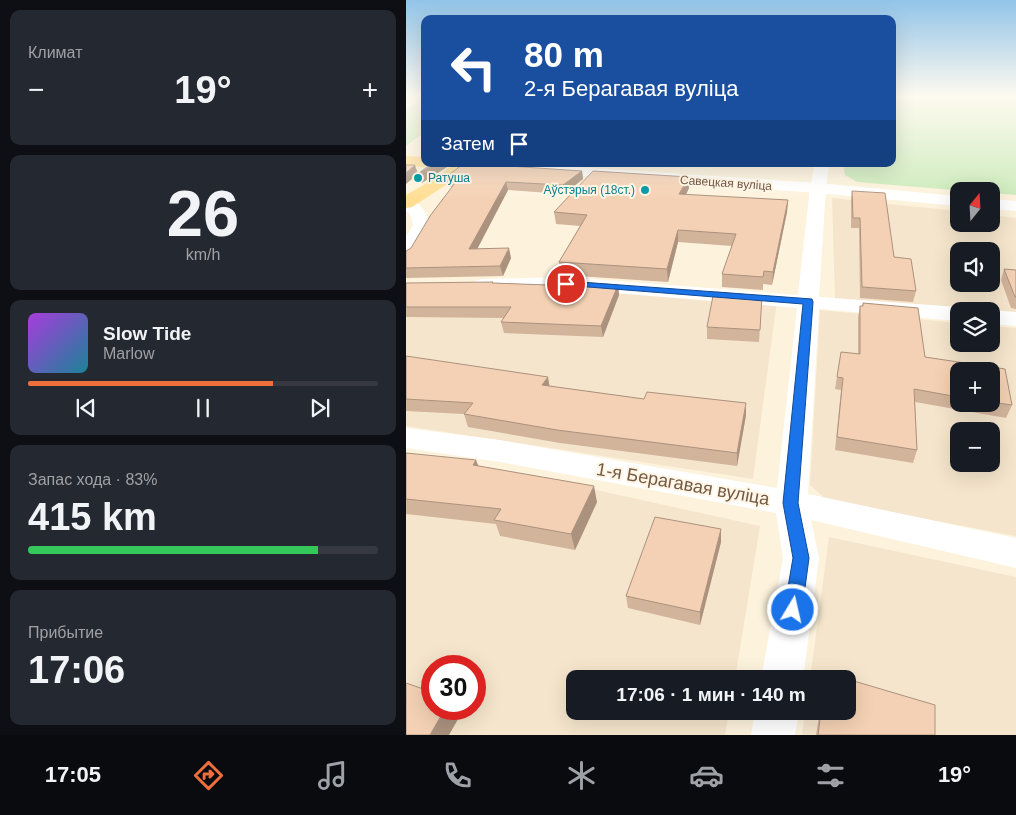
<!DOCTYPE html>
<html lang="ru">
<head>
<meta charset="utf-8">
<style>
  :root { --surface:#171b24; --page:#242831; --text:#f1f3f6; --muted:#9ea1a6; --line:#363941; --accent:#ee6f3b }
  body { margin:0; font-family:Arial,sans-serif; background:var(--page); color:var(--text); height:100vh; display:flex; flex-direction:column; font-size:19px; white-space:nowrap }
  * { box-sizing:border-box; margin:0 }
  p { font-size:16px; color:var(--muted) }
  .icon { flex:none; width:28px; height:28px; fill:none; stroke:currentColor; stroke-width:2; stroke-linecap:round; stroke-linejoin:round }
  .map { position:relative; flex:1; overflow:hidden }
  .sheet { display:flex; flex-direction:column; gap:10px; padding:10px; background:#0d0f14; width:406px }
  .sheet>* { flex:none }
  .guide { position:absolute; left:15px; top:15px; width:475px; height:152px; border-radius:10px; box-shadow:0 5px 20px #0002; background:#1a4fa0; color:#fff; overflow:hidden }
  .needle { width:32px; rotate:18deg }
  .buttons { position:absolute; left:544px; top:182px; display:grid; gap:10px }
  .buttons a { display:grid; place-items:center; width:50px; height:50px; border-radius:10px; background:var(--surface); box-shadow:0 5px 20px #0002; font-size:25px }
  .speed { position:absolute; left:15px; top:655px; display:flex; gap:10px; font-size:25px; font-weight:700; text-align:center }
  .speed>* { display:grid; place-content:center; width:65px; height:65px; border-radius:50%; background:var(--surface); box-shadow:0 5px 20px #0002; line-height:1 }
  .speed .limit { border:8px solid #d22; background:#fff; color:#111 }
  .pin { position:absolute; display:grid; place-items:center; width:42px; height:42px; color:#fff; margin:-21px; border:2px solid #fff; border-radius:50%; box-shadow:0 1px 5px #0007 }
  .me { position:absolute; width:55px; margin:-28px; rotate:9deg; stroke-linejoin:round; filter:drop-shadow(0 0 4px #0008) }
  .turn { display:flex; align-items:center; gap:18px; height:105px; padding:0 20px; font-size:22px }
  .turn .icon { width:65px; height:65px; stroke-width:2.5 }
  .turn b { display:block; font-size:35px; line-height:42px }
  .then { display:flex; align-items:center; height:48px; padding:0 20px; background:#0003; gap:10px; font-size:19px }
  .big { font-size:38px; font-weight:800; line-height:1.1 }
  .sheet .tile { flex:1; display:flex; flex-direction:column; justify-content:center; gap:8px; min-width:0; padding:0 18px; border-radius:10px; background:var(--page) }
  .sheet .dial { align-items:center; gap:0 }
  .dial b { font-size:65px; line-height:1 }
  .song { display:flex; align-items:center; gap:15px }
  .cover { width:60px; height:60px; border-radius:8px; background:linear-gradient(135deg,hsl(280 70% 55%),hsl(190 70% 35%)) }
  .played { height:5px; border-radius:2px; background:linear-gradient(90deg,var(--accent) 70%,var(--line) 70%) }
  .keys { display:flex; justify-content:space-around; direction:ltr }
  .heat { display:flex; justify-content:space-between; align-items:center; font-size:28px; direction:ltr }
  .charge { height:8px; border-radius:4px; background:linear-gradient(90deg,#34c759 83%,var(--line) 0) }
  .trip { position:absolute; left:160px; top:670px; width:290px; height:50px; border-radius:10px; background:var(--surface); box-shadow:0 5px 20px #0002; font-weight:800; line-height:50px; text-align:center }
  .tabs { display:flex; height:80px; justify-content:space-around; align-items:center; background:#090b0e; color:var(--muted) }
  .tabs .icon { width:35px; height:35px }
  .tabs .active { color:var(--accent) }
  .tabs b { font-size:22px; color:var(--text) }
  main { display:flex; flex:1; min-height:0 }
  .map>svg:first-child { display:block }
  .residential { fill:#f5e5cc; fill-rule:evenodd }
  .green { fill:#ccebbc }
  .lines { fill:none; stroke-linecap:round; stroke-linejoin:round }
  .street { fill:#fff; fill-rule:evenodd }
  .secondary { fill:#fff; fill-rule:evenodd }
  .primary { fill:#ffde93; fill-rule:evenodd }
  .wall { fill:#d2b49b; fill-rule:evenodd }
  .shaded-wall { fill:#ab927e }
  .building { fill:#f4d1b4; stroke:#ab927e }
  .route { fill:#1a73e8; stroke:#114b97 }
  .culture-dot { fill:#0f9aa8; stroke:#fff6e5; stroke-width:2 }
  .labels { text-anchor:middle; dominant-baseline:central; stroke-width:4; stroke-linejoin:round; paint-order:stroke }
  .far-culture-label { font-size:12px; fill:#0d838f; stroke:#fff6e5; text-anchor:start }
  .far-street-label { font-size:12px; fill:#745945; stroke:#fff6e5 }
  .near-street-label { font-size:18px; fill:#745945; stroke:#fff6e5 }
</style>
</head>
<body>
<main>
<section class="sheet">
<div class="tile"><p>Климат</p>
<div class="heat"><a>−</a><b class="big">19°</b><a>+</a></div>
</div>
<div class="tile dial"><b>26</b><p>km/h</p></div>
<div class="tile">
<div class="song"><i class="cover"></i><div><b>Slow Tide</b><p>Marlow</p></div></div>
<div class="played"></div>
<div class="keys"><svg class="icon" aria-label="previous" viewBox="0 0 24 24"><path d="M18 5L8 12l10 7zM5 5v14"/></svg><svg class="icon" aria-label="pause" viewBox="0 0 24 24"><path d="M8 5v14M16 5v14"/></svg><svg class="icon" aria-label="next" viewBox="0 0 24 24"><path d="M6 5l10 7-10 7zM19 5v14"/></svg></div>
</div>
<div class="tile"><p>Запас хода · 83%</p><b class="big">415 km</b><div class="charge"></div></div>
<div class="tile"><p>Прибытие</p><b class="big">17:06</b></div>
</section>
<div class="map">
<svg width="610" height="735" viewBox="0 0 610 735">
  <rect width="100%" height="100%" fill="#fdf3dd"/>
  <!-- residential -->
  <g class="residential">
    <path d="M426,198l126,13v13h33v-9l25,3v95l-181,-14zM552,251h33v33h-33z"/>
    <path d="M0,293h208l163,8 -24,178 -347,-53z"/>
    <path d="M414,310l138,13v21h33v-18l25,2v208l-188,-35 -18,-16zM552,371h33v33h-33zM552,431h33v33h-33z"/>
    <path d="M5,457l108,16 241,53 -25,153h-160v32h154l-4,24h-319v-271zM26,666h43v43h-43z"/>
    <path d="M423,537l187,40v158h-214l3,-24h42v-32h-37z"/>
  </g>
  <!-- green -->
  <g class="green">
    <path d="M486,97h124v98l-25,-2v-2h-26l-108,-9 -12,-7 -2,-11h49z"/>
    <path d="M19,98v34l-19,14v-37z"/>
  </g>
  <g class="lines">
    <!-- street -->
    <g class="street">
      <path d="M409,164h14l-3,24 -7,109 139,10 9,4h-9v10l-139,-12 -11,185 208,44v30l-205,-48 8,38 -16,121h-42l22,-121 -7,-45 -276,-51 -94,-14v-20l94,12 277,48 20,-180 -231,-19 -84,2 -7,-2 -3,-4 3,-4 7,-2 84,-2 232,18 12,-107z"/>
      <path d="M0,198c15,4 20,14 25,27l-18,32 -7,2v-22l7,-12 -3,-11 -4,-3z"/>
      <path d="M585,310l25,2v14l-25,-2v-13h-4z"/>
      <path d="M349,711h44l-4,24h-44z"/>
    </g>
    <!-- secondary -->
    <g class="secondary">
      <path d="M140,165l272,18 140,13v10l-140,-13 -278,-20 -2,-3 2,-3z"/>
      <path d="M585,199l25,2v10l-25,-2z"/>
    </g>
    <!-- primary -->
    <g class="primary">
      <path d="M0,156l19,1v7h6l-6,3 -19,-1z"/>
      <path d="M48,164h17l-22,19 -37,24 -6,1v-13l31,-18z"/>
    </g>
  </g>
  <!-- wall -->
  <g class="wall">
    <path d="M149,164h48l-4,3z"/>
    <path d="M176,171l1,8 -19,15 -56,-4 -31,59 34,9 -8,18 -97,2v-27l5,-3 41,-61 -4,-1 -3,-8z"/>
    <path d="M283,177v11l-3,7 102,5 -1,12 -15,73 -9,-1v6l-41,-3v-13l10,-28 -54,-4 -10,40 -106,-7 -3,-13 21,-36 -24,-2 -2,-12z"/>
    <path d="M446,191l42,66 22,34 -3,11 -53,-4 -1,-70h-8v-28z"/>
    <path d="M598,269l12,1v39l-5,-1 -10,-28z"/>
    <path d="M0,283h87l55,2h70l1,10 -16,42 -99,-4 -3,-11 3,-4 -98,-1z"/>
    <path d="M356,296l-3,46 -52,-3v-12z"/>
    <path d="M457,303l55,5 7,49 80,12 7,36 -6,13 -91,-16 2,48 -4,13 -78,-13 6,-60 -6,-1 6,-37 17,2v-37l2,-11h2zM552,371h33v33h-33z"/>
    <path d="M0,356l144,30 94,13 102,4v12l-9,51 -177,-23 -92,-16 -4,-13 -58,-3z"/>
    <path d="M0,453l73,13 118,36 -22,48 -75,-14 -4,-12 -90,-10z"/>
    <path d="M315,529v13l-21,83 -72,-17 -2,-12z"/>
    <path d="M414,711h27l88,24h-119z"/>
  </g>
  <!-- shaded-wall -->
  <g class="shaded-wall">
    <path d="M29,164h17l-30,19 -3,-10z"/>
    <path d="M9,165l3,9 -12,10v-11z"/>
    <path d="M176,171l1,8 -19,15 -1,-9z"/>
    <path d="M283,177v11l-9,18 -1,-12z"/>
    <path d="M100,182l2,8 -36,69 -3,-10z"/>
    <path d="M382,200l-1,12 -15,73 1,-13z"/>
    <path d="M272,230v12l-10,40 -1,-13z"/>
    <path d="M103,248l2,10 -8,18 -3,-10z"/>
    <path d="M212,285l1,10 -16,42 -2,-11z"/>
    <path d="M142,377l2,12 -8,-4z"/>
    <path d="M340,403v12l-9,51v-13z"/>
    <path d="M70,460l6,15 -9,-10z"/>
    <path d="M188,486l3,16 -22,48 -4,-16z"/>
    <path d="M315,529v13l-21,83v-13z"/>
    <path d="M39,709h13l3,5 -12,21h-19z"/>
  </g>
  <!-- building -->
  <g class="building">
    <path d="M25,164h4l-16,9z"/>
    <path d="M57,164h15l104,7 -19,14 -57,-3 -37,67 40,-1 -9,18 -94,2v-17l5,-3 19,-32 28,-37 -13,-1z"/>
    <path d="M0,165h9l-9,8z"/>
    <path d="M187,171l96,6 -10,17 109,6 -15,72 -9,-1 -1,6 -41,-3 14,-40 -58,-4 -11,39 -108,-7 28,-47 -33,-3z"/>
    <path d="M446,191l33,2 9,64 17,2 5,32 -54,-4 -2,-69h-7z"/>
    <path d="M598,269l12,1v27h-1z"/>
    <path d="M145,281h13l54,4 -17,41 -100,-4 10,-15h-105v-24l87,-1 -1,1 56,2z"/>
    <path d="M310,292l46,4 -2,34 -53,-3 6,-31z"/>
    <path d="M457,303l55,5 7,49 80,12 7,36 -21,-3v-31h-33v26l-44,-8 3,61 -80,-13 6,-59 -6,-1 4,-25 19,2v-48h3z"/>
    <path d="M0,356l142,21 -6,8 102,14 3,-7 99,11 -9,50 -180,-23 -93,-16 9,-11 -67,-4z"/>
    <path d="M0,453l70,7 -3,5 121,21 -23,48 -77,-14 7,-11 -95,-10z"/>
    <path d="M249,517l66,12 -21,83 -74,-16z"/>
    <path d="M421,673l19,6h-20z"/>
    <path d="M441,679l88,26v30h-117l3,-24h26z"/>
    <path d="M0,683l26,9v17h13l-15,26h-24z"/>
  </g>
  <!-- sky -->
  <linearGradient id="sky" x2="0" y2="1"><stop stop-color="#92c4e8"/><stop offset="0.48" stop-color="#fefaf0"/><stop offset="1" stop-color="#fefaf0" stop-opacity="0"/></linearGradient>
  <rect width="610" height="200" fill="url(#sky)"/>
  <!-- route -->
  <path class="route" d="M160,281l246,18 1,3 -15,201 11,55 -7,52 -3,5 -6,3 -6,-3 -3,-5 9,-52 -10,-55 20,-199 -240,-19v-3z"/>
  <!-- markers -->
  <g class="culture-dot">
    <circle cx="12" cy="178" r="5"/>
    <circle cx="239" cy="190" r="5"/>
  </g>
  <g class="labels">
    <!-- far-culture labels -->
    <g class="far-culture-label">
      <text x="22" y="178">Ратуша</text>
      <text x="229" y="190" text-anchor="end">Аўстэрыя (18ст.)</text>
    </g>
    <!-- far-street labels -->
    <g class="far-street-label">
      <text transform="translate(320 183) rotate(4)">Савецкая вуліца</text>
    </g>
    <!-- near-street labels -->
    <g class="near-street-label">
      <text transform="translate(277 484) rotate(10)">1-я Берагавая вуліца</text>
    </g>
  </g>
</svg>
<div class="buttons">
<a><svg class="needle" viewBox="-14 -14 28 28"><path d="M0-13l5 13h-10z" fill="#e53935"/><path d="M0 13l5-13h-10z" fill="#9ea1a6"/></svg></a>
<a><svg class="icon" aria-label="sound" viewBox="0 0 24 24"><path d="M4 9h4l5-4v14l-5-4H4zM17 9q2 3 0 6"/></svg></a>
<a><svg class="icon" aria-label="layers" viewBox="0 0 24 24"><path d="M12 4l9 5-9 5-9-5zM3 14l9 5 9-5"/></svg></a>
<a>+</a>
<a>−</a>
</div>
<div class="speed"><div class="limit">30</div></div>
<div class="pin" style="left:160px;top:284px;background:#d93025"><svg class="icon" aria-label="arrive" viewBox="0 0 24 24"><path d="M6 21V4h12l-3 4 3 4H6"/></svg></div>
<svg class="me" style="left:387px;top:610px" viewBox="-20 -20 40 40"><circle r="17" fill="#1a73e8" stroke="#fff" stroke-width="3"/><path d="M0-11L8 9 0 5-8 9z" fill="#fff"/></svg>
<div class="trip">17:06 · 1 мин · 140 m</div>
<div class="guide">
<div class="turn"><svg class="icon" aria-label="left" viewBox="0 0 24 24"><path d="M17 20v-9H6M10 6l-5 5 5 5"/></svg><div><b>80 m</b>2-я Берагавая вуліца</div></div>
<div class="then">Затем<svg class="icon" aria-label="arrive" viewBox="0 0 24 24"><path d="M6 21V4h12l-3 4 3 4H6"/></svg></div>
</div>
</div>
</main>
<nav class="tabs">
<b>17:05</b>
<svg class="icon active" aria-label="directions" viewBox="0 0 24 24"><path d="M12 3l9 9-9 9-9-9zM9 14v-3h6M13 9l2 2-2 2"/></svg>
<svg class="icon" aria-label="music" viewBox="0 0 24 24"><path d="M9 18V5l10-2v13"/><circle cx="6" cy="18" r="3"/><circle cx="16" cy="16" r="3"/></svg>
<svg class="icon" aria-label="phone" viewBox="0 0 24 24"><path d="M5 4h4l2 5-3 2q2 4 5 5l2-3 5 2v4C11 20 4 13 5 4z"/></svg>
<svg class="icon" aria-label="climate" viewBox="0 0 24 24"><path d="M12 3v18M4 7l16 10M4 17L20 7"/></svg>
<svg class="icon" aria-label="car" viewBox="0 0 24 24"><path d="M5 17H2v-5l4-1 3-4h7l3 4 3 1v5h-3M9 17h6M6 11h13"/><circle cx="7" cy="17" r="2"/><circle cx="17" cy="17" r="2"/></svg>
<svg class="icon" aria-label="filters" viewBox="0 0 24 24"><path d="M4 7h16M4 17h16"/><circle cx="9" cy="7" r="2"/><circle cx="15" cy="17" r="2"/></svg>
<b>19°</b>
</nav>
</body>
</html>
